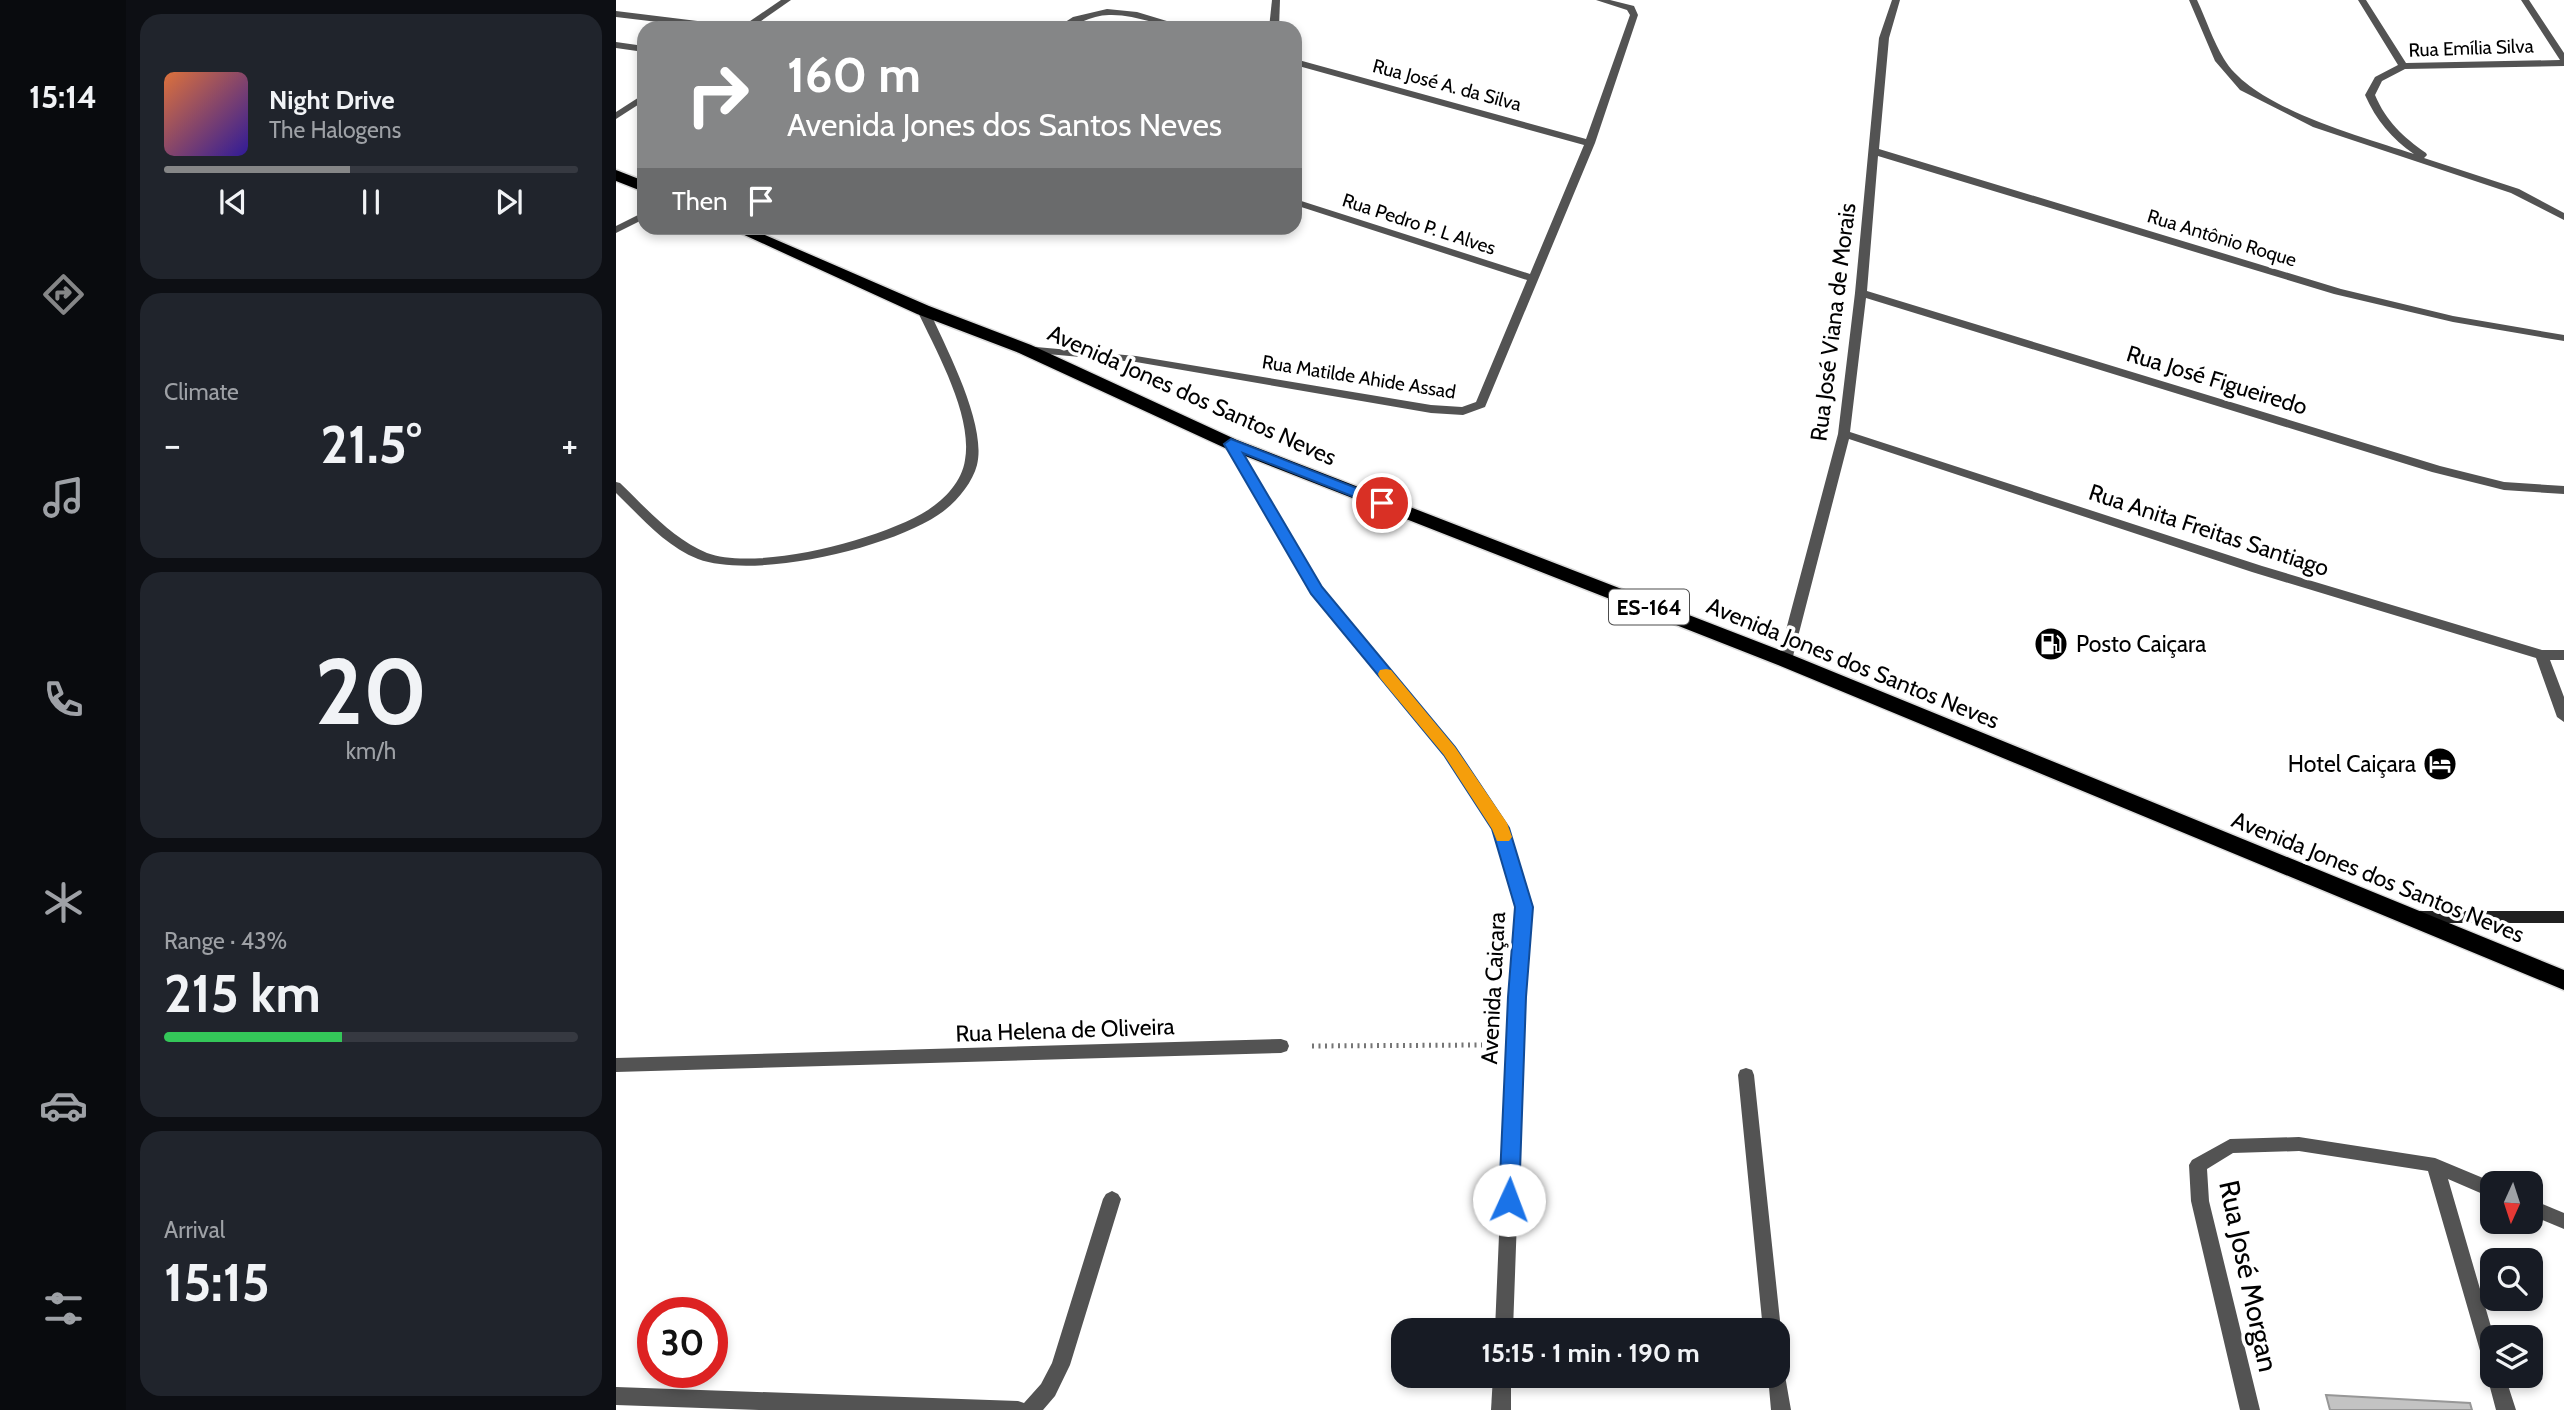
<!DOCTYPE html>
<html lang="en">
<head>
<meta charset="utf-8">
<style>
  :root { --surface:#171b24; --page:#20242c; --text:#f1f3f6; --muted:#9ea1a6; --line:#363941; --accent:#858687 }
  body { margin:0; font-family:Cabin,sans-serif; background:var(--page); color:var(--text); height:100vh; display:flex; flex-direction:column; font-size:26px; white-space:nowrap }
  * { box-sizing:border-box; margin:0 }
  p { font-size:23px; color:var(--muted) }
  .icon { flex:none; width:38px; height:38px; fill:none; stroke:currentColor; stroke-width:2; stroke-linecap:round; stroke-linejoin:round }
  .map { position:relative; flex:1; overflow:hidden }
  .sheet { display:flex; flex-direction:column; gap:14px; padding:14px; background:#0d0f14; width:490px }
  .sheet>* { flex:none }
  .guide { position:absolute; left:21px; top:21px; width:665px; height:214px; border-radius:21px; box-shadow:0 4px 10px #0003; background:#858687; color:#fff; overflow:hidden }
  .needle { width:46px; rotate:183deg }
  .controls { position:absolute; left:1864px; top:1171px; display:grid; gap:14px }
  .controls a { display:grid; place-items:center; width:63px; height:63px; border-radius:14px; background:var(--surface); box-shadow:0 4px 10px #0003; font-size:35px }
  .speed { position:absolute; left:21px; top:1297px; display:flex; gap:14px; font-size:35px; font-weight:700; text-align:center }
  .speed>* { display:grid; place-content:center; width:91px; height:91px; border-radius:50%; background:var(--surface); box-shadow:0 4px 10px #0003; line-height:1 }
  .speed .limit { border:10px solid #d22; background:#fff; color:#111 }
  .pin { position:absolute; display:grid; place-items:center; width:60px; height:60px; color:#fff; margin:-30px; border:4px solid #fff; border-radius:50%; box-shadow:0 2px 7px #0007 }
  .me { position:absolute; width:77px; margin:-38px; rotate:2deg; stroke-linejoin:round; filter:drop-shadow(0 0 5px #0008) }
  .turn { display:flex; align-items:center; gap:24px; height:147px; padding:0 35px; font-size:32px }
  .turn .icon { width:91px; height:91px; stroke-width:2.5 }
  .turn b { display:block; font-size:49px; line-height:60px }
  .then { display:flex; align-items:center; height:66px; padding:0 35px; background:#0003; gap:14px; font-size:26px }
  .big { font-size:52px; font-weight:800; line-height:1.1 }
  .sheet .card { flex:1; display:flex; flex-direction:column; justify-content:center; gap:10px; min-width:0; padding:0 24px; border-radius:21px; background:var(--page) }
  .sheet .dial { align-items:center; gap:0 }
  .dial b { font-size:91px; line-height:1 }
  .song { display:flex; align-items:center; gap:21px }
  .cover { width:84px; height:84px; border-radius:10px; background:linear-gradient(135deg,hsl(20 70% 55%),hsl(250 70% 35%)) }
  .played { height:7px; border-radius:4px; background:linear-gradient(90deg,var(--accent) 45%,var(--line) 45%) }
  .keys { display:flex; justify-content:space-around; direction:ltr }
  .heat { display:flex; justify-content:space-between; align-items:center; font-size:38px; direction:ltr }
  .charge { height:10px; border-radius:5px; background:linear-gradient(90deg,#34c759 43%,var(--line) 0) }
  .trip { position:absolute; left:775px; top:1318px; width:399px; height:70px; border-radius:21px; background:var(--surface); box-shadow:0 4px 10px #0003; font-weight:800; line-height:70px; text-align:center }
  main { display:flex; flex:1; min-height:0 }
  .dock { display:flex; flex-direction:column; width:126px; justify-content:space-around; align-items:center; background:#090b0e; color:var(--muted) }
  .dock .icon { width:49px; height:49px }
  .dock .selected { color:var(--accent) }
  .dock b { font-size:32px; color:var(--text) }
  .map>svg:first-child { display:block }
  .building { fill:#c3c3c3; stroke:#979797; stroke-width:2 }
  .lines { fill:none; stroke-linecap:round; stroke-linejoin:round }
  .highway-casing { stroke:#dbdbdb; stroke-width:3 }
  .path { stroke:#757575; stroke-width:5; stroke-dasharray:2 4.5; stroke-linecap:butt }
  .lane { fill:#535353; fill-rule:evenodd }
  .street { fill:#535353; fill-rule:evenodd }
  .secondary { fill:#202020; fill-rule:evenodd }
  .highway { fill:#000; fill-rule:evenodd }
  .route { fill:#1a73e8; stroke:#114b97; stroke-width:2 }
  .slow { fill:#f59e0b }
  .labels { text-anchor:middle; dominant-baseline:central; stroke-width:7; stroke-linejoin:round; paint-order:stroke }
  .far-street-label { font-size:19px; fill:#000; stroke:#fff }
  .shield { fill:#fff; stroke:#4c4c4c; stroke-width:2 }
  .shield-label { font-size:21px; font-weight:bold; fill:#000 }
  .street-label { font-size:23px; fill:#000; stroke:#fff }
  .poi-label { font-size:23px; fill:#000; stroke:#fff; text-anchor:start }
  .near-street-label { font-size:28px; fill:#000; stroke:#fff }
</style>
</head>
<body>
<main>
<nav class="dock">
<b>15:14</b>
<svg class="icon selected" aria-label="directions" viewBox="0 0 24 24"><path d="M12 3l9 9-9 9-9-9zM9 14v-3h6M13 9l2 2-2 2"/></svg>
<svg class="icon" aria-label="music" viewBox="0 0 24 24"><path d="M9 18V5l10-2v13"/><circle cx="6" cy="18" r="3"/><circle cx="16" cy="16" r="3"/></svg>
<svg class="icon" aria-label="phone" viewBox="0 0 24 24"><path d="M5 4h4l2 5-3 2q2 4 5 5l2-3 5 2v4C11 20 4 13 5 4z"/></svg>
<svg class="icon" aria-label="climate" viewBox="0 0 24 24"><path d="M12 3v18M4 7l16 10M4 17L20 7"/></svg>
<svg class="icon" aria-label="car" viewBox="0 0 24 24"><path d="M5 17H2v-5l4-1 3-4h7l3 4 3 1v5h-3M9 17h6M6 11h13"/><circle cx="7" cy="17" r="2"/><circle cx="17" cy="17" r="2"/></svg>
<svg class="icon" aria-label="filters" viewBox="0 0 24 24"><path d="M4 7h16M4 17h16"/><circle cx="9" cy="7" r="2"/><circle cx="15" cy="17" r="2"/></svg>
</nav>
<section class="sheet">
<div class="card">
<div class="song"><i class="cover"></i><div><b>Night Drive</b><p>The Halogens</p></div></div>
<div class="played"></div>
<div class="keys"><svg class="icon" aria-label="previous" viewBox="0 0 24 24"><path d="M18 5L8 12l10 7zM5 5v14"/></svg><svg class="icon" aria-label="pause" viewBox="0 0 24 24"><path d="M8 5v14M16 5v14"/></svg><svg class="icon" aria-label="next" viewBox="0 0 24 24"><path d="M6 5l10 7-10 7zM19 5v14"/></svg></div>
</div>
<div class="card"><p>Climate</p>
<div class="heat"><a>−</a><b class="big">21.5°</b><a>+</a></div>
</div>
<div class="card dial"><b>20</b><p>km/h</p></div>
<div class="card"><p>Range · 43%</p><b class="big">215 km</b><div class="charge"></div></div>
<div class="card"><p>Arrival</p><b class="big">15:15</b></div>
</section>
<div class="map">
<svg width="1948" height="1410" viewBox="0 0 1948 1410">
  <rect width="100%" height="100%" fill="#fff"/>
  <!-- building -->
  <path class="building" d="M1710,1395l144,8 2,7h-142z"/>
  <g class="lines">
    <defs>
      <g id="highway">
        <path d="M0,170l28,11v11l-28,-11z"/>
        <path d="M113,228h20l180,78 102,39 206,95 555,215 772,315v20l-786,-325 -553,-217 -206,-95 -102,-39z"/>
      </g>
    </defs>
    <!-- highway casing -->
    <use href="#highway" class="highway-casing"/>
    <!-- path -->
    <path class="path" d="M696,1046l170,-1"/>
    <!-- lane -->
    <g class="lane">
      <path d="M165,0h10l-40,28h-11z"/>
      <path d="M0,11l114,14 5,3h-27l-92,-11z"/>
      <path d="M0,42l28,4v6l-28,-4z"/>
      <path d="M28,94v7l-28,18v-7z"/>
      <path d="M307,307l6,3c17,38 58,114 48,155 -5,19 -22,39 -39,50 -49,33 -182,65 -240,44 -33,-13 -57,-42 -82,-66v-11l4,1c26,25 53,56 87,70 50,19 176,-14 221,-43 17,-11 34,-29 37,-50 8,-45 -29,-109 -48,-150z"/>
    </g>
    <!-- street -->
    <g class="street">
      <path d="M656,0h8l-1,28h-10z"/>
      <path d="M980,0h14l24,6 4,9 -43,128 -110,264 -22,8 -32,-2 -295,-51 -111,-10 -6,-3 6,-3 111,10 295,49 31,2 14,-5 51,-122 -232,-75v-6l235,75 54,-129 -289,-80v-6l291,80 44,-124 -3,-5z"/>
      <path d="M1276,0h8l-11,38 -10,111 462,140 112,27 111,19v6l-111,-19 -119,-28 -456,-138 -11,135 573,175 64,16 60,4v8l-60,-4 -72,-18 -566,-174 -16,134 412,134 280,84h22v10h-14l14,37v25l-7,-5 -21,-59 -284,-86 -403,-133 -57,221 -7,5 -5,-2 -2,-3 60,-226 17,-141 24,-255z"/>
      <path d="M1573,0h8c9,19 16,41 27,59 29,49 138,78 190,95 -22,-15 -38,-34 -49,-59l10,-18 23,-12 -40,-65h8l40,63 154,-3 -39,-60h8l35,53v13l-159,3 -23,12 -7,14c11,26 28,42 51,58l1,2 -3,3 95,31 45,24v7l-53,-27 -198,-66 -73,-37 -25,-29z"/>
      <path d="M491,9l30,3 53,16c-28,0 -53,-14 -81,-13 -19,0 -34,13 -53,13l17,-11z"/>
      <path d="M28,212v7l-28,14v-7z"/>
      <path d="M615,440l6,4 84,144 133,159 54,81 24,79 -7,90 -12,333h-18l14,-333 7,-90 -22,-78 -50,-74 -133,-162 -86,-149z"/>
      <path d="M665,1039l6,2 2,5 -2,5 -6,2 -665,19v-14z"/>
      <path d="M1130,1068l6,2 2,5 27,255 -3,6v-6h-15l-25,-255 2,-5z"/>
      <path d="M1683,1137l136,21 60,25h-3v15l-44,-19 46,158h-2v39h13l11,34h-20l-9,-34 4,-7 -6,-2 -2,-6 -55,-190 -129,-20 -66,2 -26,16 2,32 51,209h-20l-49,-209 -2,-36 3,-5 38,-21z"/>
      <path d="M496,1191l6,3 3,5 -51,166 -15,31 -12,14h-284l-143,-5v-18l402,14 6,2 17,-19 11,-21 51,-164 3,-5z"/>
      <path d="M1914,1199l34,14v16l-34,-14z"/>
      <path d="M1162,1368l6,2 7,40h-20l-3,-34h10z"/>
      <path d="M877,1376h18v34h-20z"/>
    </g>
    <!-- secondary -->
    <path class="secondary" d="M1801,911h147v12h-147l-5,-2 -3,-4 3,-4z"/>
    <!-- highway -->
    <use href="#highway" class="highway"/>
  </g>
  <!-- route -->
  <path class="route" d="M615,439l156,61 2,3 -2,3h-10l-134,-53 79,134 133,160 54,81 24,79 -7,90 -7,203 -3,6 -7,3 -7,-3 -3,-6 9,-203 7,-90 -23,-78 -48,-74 -133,-161 -87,-150z"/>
  <!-- slow -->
  <path class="slow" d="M770,669l5,1 64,77 52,76 5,14 -3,4h-12l-5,-12 -48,-74 -64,-77 -2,-4 2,-4z"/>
  <!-- icons -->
  <defs>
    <symbol id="fuel-disc" viewBox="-11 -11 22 22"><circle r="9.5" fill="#000" stroke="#fff"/><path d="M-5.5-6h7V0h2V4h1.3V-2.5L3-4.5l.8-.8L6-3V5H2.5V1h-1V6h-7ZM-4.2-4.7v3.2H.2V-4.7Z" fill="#fff"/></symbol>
    <symbol id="hotel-disc" viewBox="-11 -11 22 22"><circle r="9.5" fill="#000" stroke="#fff"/><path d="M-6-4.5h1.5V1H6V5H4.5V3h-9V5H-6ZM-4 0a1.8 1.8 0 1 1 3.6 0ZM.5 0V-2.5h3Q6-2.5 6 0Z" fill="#fff"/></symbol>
  </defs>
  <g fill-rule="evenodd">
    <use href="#fuel-disc" x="1416" y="625" width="38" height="38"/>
    <use href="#hotel-disc" x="1805" y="745" width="38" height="38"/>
  </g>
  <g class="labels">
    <!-- far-street labels -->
    <g class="far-street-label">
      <text transform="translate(1855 48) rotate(-2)">Rua Emília Silva</text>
      <text transform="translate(831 85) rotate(15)">Rua José A. da Silva</text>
      <text transform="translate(803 224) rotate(18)">Rua Pedro P. L Alves</text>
      <text transform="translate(1606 238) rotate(17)">Rua Antônio Roque</text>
      <text transform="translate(743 377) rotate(9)">Rua Matilde Ahide Assad</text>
    </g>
    <!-- shield labels -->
    <rect class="shield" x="993" y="589.5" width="80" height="35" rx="5"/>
    <g class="shield-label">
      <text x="1033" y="607">ES-164</text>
    </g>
    <!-- street labels -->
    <g class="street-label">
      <text transform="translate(1217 322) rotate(-83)">Rua José Viana de Morais</text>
      <text transform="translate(1601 380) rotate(17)">Rua José Figueiredo</text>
      <text transform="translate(576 395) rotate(24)">Avenida Jones dos Santos Neves</text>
      <text transform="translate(1593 530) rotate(18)">Rua Anita Freitas Santiago</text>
      <text transform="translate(1237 663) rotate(22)">Avenida Jones dos Santos Neves</text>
      <text transform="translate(1762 877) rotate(22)">Avenida Jones dos Santos Neves</text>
      <text transform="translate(877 988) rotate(-87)">Avenida Caiçara</text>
      <text transform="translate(449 1030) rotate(-2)">Rua Helena de Oliveira</text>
    </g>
    <!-- poi labels -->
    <g class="poi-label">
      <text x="1460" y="644">Posto Caiçara</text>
      <text x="1800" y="764" text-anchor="end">Hotel Caiçara</text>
    </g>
    <!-- near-street labels -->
    <g class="near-street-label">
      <text transform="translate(1633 1276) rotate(78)">Rua José Morgan</text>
    </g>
  </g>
</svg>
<div class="controls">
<a><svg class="needle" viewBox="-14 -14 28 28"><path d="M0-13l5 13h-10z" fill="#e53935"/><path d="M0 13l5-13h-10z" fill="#9ea1a6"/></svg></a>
<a><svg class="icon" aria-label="search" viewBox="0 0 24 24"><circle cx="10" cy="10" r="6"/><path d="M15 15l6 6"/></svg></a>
<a><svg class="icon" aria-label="layers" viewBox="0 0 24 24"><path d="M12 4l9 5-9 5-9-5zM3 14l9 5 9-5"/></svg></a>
</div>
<div class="speed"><div class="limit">30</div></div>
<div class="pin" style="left:766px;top:503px;background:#d93025"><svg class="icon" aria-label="arrive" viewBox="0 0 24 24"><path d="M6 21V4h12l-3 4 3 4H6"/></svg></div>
<svg class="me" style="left:893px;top:1200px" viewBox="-20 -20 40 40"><circle r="19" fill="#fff"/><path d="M0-13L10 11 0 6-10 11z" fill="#1a73e8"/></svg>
<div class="trip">15:15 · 1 min · 190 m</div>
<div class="guide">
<div class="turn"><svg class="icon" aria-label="right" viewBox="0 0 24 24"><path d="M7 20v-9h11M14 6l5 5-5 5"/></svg><div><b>160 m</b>Avenida Jones dos Santos Neves</div></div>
<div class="then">Then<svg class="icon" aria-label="arrive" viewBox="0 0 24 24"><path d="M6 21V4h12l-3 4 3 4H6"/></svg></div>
</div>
</div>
</main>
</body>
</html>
